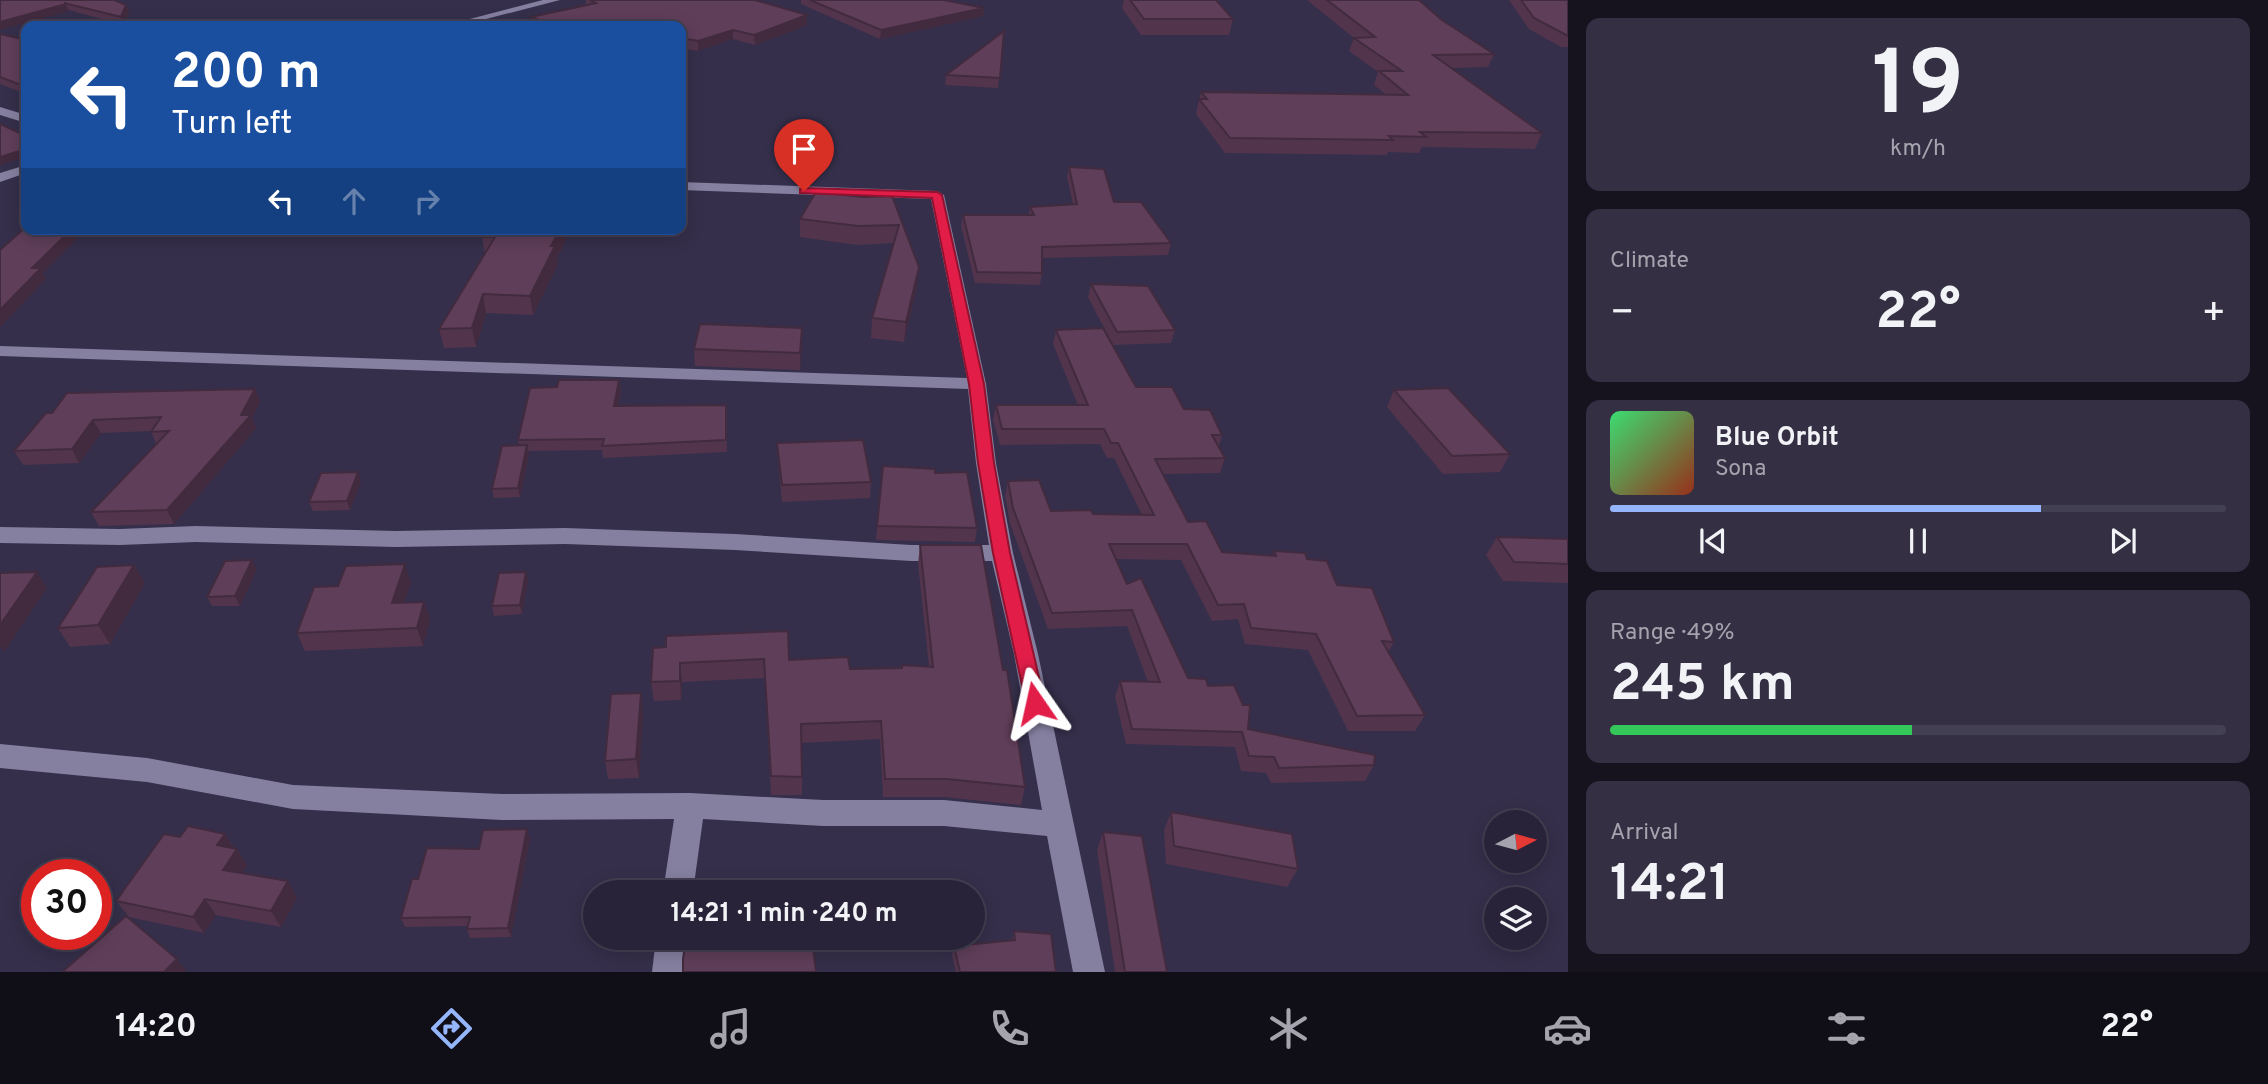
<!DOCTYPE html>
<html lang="en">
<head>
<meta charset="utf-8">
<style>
  :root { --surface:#282338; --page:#342f43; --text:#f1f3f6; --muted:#a5a4ae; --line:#444053; --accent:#95b6fd }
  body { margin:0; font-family:Overpass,sans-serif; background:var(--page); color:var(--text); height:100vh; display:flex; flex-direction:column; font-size:26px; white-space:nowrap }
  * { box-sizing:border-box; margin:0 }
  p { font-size:23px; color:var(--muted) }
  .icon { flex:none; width:38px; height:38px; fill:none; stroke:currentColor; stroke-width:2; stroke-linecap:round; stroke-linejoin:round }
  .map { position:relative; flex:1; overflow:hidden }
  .side { display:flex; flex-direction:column; gap:18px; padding:18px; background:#16131f; width:700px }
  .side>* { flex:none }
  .guide { position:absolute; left:21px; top:21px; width:665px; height:214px; border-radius:14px; box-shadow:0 4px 18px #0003,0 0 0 2px var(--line); background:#1a4fa0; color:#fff; overflow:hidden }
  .needle { width:46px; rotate:84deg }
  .buttons { position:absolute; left:1484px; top:810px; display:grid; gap:14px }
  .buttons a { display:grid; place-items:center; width:63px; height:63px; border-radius:50%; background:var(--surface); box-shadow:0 4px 18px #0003,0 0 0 2px var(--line); font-size:35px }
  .speed { position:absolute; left:21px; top:859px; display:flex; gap:14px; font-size:35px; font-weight:700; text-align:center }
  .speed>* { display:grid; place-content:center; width:91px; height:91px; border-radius:50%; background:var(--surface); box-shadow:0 4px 18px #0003,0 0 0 2px var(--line); line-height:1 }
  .speed .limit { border:10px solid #d22; background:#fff; color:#111 }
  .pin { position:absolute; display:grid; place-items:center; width:60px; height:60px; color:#fff; margin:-72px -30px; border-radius:50% 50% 50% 0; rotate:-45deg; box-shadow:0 0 7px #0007 }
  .pin .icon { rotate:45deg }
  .me { position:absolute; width:77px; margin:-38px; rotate:349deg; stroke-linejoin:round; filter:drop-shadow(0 0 5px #0008) }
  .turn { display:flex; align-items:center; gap:24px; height:147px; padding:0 35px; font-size:32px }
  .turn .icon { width:91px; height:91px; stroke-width:2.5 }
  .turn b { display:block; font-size:49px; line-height:60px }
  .lanes { display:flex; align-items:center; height:66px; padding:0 35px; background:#0003; justify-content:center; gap:35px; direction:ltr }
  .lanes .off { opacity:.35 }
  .big { font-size:52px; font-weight:700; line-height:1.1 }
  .side .card { flex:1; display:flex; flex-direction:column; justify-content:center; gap:10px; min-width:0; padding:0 24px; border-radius:14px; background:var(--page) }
  .side .dial { align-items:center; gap:0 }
  .dial b { font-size:91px; line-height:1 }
  .song { display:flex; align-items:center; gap:21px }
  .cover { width:84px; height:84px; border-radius:10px; background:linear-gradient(135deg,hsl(140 70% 55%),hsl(10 70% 35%)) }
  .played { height:7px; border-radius:4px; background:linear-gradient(90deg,var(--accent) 70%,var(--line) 70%) }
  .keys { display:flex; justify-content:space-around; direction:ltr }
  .heat { display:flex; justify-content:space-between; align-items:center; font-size:38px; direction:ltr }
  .charge { height:10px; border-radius:5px; background:linear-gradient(90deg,#34c759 49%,var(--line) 0) }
  .trip { position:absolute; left:583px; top:880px; width:402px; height:70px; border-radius:35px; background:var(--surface); box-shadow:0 4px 18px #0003,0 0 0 2px var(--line); font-weight:700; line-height:70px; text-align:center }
  .menu { display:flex; height:112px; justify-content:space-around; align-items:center; background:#100e16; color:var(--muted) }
  .menu .icon { width:49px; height:49px }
  .menu .current { color:var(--accent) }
  .menu b { font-size:32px; color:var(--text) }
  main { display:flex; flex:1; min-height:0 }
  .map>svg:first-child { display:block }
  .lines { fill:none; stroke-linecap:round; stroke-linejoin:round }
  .street { fill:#8580a0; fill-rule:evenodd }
  .wall { fill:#52354d }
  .shaded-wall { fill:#422b3e }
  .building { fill:#5f3e59; stroke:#422b3e; stroke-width:2 }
  .route { fill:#e11d48; stroke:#92132f; stroke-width:2 }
</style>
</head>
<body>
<main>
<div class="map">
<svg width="1568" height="972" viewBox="0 0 1568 972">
  <rect width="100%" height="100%" fill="#352f4b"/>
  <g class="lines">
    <!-- street -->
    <g class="street">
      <path d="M543,0h17l-101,26h-16z"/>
      <path d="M0,107l26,8v8l-26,-8z"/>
      <path d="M26,165v8l-26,9v-9z"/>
      <path d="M681,182l256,9 7,4 42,189 10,79 17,90 25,101 67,318h-32l-26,-136 -103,-10h-121l-120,-7 -10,73h-30l11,-73 -172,1 -209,-11 -146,-27 -147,-14v-24l147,14 146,27 209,9 188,-1 133,7h121l98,10 -28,-156 -22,-93h-81l-176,-11 -170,-6 -169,3 -200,-5 -76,3 -120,-2v-16l120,2 76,-3 200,5 169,-3 170,6 176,11h78l-13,-82 -8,-74 -968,-33v-10l967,32 -36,-179 -250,-9z"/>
      <path d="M656,938h32l-4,34h-32z"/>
    </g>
  </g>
  <!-- wall -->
  <g class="wall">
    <path d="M0,0l126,5 3,7 -5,13 -55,-15v1z"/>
    <path d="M586,0h169l52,15v10l-52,20 -22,-6 -35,12 -17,-3v-22h-149l-1,-9 55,-12z"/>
    <path d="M801,0h143l40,8 -1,8 -103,23 -79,-35z"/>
    <path d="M1124,0h92l17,19 -4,16h-88l-19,-27z"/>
    <path d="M1307,0h112l23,20 52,34 -6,13 -37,1 91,65 -7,16 -113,-2 -3,6 -31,-1 -1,3 -162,-2 -29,-39 5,-22 184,2 -11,-9 4,-13 -29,-21 5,-13z"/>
    <path d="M1509,0h59v47h-7l-32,-18z"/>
    <path d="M1004,31l-6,57 -53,-3 1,-10z"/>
    <path d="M0,34l26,6v54l-26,-10z"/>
    <path d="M1069,167l45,35 57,41 -3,12 -126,3v15l-2,12 -65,-2 -14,-57 2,-11h66l1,-8 43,-3 -6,-27z"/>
    <path d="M892,196l25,90 -13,56 -33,-4 1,-20 21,-75 -36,2 -57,-8v-18l63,-22z"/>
    <path d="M487,229h84l-14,29 1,6 -25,51 -47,-2 -10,34 -32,1 -5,-19 46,-75 -3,-17z"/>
    <path d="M1091,284l84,46 -4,13 -58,2 -25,-48z"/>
    <path d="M1056,330l80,57 48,22 38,26 -3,11 6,12 -5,15 -57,1 25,48 34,30 51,3 1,-4 33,8 30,26 57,57 -6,10 37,63 -10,16h-67l-40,-81 -63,-6 -7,-25 -26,2 -31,-61 -65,-1 11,25 61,94 20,8 40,43 126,36 -9,16 -94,2 -5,-10 -25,-2 -6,-24 -109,-3 -11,-47 5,-16 28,1 -21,-56 -79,3 -38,-106 -5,-27 3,-15 43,30 42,3 49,1 -28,-57h-7l-7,-14 -100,1 -7,-25 3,-15h82l-25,-61z"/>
    <path d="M802,344l-2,26 -105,-4 -1,-17z"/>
    <path d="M619,380l2,11 -3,15 108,-1 1,47 -124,6 -1,-8 -74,1 1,3 -9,43 -26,1 -2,-9 27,-44 -1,-5 39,-53z"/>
    <path d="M255,389l5,13 -8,16 4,10 -82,96 -75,2 -8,-14 65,-68 -5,-13 -50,2 -22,30 -56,2 -9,-14 32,-38z"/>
    <path d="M1394,390l116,64 -10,18 -57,2 -56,-67z"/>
    <path d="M777,443l94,39 -1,16 -88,4 -4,-43z"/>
    <path d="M883,466l52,7 42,55 -2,14 -99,-2z"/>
    <path d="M361,481l-11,29 -37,1 -4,-9z"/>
    <path d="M1497,537l71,2v44l-65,-2 -17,-26z"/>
    <path d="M920,545l83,125 22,117 -4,18 -77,-8h-61l-3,-58 -78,4v52h-31l-6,-117 -83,4 -1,18 -27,1 -3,-19 2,-34 136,12 61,9 79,-3 -11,-102z"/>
    <path d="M134,565l11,18 -35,61 -40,3 -12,-19z"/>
    <path d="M257,569l-17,37h-28l-5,-9z"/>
    <path d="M528,581l-6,33 -28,2 -2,-10z"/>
    <path d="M411,582l-7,20h20l6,18 -7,26 -118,5 -8,-18z"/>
    <path d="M643,712l-4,66 -31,1 -3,-18z"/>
    <path d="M1171,812l127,57 -11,18 -121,-23 -2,-34z"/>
    <path d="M1103,832l64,140h-52l-18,-122z"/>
    <path d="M225,834l9,14 3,1 10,16 -5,8 55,25 -16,29 -65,-12 -12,18 -75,-16 -13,-16 64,-64z"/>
    <path d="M530,838l-19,99 -41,1 -3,-9 1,-3 -63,1 -4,-9 17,-39 61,-30z"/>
    <path d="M1014,931l42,41h-100l-4,-17 2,-9 58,-6z"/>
  </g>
  <!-- shaded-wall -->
  <g class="shaded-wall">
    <path d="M66,4l3,7 -69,19v-8z"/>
    <path d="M126,5l3,7 -5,13 -3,-8z"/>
    <path d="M984,8l-1,8 -103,23 1,-9z"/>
    <path d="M807,15v10l-52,20 -1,-10z"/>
    <path d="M733,30v9l-35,12v-10z"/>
    <path d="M26,149v8l-26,8v-8z"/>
    <path d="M72,229h15l-44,44 3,6 -46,48v-17l32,-42z"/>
    <path d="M560,229h11l-14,29 1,6 -25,51 -3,-19 21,-50z"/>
    <path d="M919,267l-2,19 -13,56 2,-20z"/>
    <path d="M483,294l3,19 -10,34 -4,-19z"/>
    <path d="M802,328v16l-2,26v-17z"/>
    <path d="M619,380l2,11 -6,26 -1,-11z"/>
    <path d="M255,389l5,13 -8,16 4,10 -82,96 -7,-14 74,-95z"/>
    <path d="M93,420l8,13 -22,30 -7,-14z"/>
    <path d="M527,445l2,9 -9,43 -2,-9z"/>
    <path d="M358,472l3,9 -11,29 -3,-9z"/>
    <path d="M252,560l5,9 -17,37 -5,-10z"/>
    <path d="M405,564l6,18 -13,39 -6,-18z"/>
    <path d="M134,565l11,18 -35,61 -12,-19z"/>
    <path d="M37,572l10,16 -43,64 -4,-6v-21z"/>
    <path d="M526,572l2,9 -6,33 -2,-9z"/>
    <path d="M424,602l6,18 -7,26 -6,-18z"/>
    <path d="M680,663l2,19 -1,18 -1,-19z"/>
    <path d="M641,693l2,19 -4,66 -3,-19z"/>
    <path d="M527,829l3,9 -19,99 -3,-9z"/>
    <path d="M225,834l10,16 -18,-5z"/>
    <path d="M237,849l10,16 -13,21 -11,-16z"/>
    <path d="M288,881l9,17 -16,29 -10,-16z"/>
    <path d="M205,899l11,16 -12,18 -11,-16z"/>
    <path d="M177,959l10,13h-23z"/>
  </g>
  <!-- building -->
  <g class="building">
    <path d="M0,0h114l12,5 -5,12 -57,-14 2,1 -66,18z"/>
    <path d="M590,0h165l52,15 -53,20 -21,-5 -35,11 -17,-3v-12h-33l-6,-2 -9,2h-77l-25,-9 65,-14z"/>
    <path d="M810,0h134l40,8 -103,22z"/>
    <path d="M1130,0h86l17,19h-89z"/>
    <path d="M1327,0h92l23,20 52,34 -61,1 109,78 -122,-1 6,5 -37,-1 4,4 -163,-2 -31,-39h8l-6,-7 207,3 -29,-24h23l-48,-33 21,-1z"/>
    <path d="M1521,0h47v36l-34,-18z"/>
    <path d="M1004,31l-4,47 -54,-3z"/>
    <path d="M0,34l26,6v47l-26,-10z"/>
    <path d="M0,124l26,12v13l-26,8z"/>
    <path d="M1069,167l35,2 10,33h27l30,41 -129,4v26l-65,-1 -14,-57h71l-4,-8 47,-3z"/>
    <path d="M816,192l47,5 29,-1 27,71 -13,55 -34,-4 27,-93 -41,1 -58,-7z"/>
    <path d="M26,227v2h46l-40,39h9l-41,42v-60z"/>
    <path d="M487,229h73l-9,17h4l-25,50 -47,-2 -11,34 -33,1 56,-92h-13z"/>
    <path d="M1091,284l57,2 27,44 -58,2z"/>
    <path d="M700,324l102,4 -2,25 -106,-4z"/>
    <path d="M1103,328l33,59h36l12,22 26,1 12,25h-10l13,23 -70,1 33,63 18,-1 16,31 54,4 -2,-5 31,2 2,6 20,2 10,24 35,3 22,54 -12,-1 43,74 -68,1 -41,-82 -65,-6 -7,-24 -26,1 -31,-61h-78l18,40 14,-6 47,100 18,1 2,7 26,-1 9,20h7l-2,24 127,26 -1,10 -95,3 -5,-11 -25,-1 -7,-24 -110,-3 -12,-48 40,1 -28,-72 -80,3 -39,-105 -5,-27 31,-1 12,31 40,-1 2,4 61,1 -36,-72h-7l-7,-14h-102l-6,-24h92l-32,-75z"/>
    <path d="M559,380h60l-5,26 112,-1v35l-124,6 2,-7 -86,1 12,-52 27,-1z"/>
    <path d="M1448,388l62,66 -58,2 -58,-66z"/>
    <path d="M255,389l-14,26h10l-84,95 -76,2 78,-81 -18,1 10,-15 -68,3 -21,29 -58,2 32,-38h6l15,-20z"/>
    <path d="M863,440l8,42 -89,3 -5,-42z"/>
    <path d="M527,445l-9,43 -26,1 10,-43z"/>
    <path d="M883,466l52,3v4l32,-1 10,56 -100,-2z"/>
    <path d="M358,472l-11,29 -38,1 12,-29z"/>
    <path d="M1497,537l71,2v25l-54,-2z"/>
    <path d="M920,545h61l22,125h4l18,117 -78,-8h-62l-4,-58 -80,3 1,53 -31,-1 -7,-117 -84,4v18l-29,1 2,-34 13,-1v-11l122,-5 1,29 59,-3 2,12 52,-1v-3l31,2z"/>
    <path d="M252,560l-17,36 -28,1 18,-36z"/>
    <path d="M405,564l-13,39 32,-1 -7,26 -120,5 17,-46 24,-1 8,-20z"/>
    <path d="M134,565l-36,60 -40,3 39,-61z"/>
    <path d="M37,572l-37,53v-52z"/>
    <path d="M526,572l-6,33 -28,1 7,-33z"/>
    <path d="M641,693l-5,66 -31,2 6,-67z"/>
    <path d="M1171,812l121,22 6,35 -124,-23z"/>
    <path d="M188,826l37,8 -8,11 20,4 -14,21 65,11 -17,30 -66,-12 -12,18 -77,-16 48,-67 16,3z"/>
    <path d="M527,829l-19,99 -41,1 3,-12 -69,1 11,-39h6l9,-31 52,1 4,-19z"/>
    <path d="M1103,832l39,4 25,136h-42z"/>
    <path d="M126,916l51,43 -13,13h-102z"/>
    <path d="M1014,931l37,3 5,38h-96l-6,-26 61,-6z"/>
    <path d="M686,938h69v2l27,-2h30l4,34h-133v-13z"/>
  </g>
  <!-- route -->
  <path class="route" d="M804,188l133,4 5,3 42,189 10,79 16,90 35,150 -3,5 -7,3 -7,-3 -2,-5 -33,-150 -15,-90 -9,-79 -37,-186 -132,-5v-4z"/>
</svg>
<div class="buttons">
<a><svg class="needle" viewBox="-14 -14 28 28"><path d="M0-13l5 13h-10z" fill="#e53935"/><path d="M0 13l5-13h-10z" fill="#a5a4ae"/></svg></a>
<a><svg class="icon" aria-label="layers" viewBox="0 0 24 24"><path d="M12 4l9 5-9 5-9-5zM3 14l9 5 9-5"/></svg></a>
</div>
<div class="speed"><div class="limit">30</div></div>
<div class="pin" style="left:804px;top:191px;background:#d93025"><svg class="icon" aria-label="arrive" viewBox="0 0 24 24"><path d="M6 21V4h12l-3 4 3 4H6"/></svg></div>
<svg class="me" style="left:1035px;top:703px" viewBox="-20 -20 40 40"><path d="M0-17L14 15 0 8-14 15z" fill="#e11d48" stroke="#fff" stroke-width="4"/></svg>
<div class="trip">14:21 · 1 min · 240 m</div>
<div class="guide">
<div class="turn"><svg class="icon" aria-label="left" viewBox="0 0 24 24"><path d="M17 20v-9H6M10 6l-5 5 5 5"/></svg><div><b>200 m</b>Turn left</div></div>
<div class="lanes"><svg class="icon" aria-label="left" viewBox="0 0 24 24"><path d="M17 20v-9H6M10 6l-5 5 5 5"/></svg><svg class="icon off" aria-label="ahead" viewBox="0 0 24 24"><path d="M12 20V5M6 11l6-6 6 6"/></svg><svg class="icon off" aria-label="right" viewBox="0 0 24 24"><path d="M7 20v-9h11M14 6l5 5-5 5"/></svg></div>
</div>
</div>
<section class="side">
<div class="card dial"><b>19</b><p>km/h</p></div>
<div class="card"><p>Climate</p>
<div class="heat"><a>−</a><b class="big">22°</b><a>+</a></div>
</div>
<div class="card">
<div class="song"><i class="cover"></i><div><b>Blue Orbit</b><p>Sona</p></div></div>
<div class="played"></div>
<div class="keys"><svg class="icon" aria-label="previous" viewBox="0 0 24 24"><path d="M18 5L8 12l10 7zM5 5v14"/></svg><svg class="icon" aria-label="pause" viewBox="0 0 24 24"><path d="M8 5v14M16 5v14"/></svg><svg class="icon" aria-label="next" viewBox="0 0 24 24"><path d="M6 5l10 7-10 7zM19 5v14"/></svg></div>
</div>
<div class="card"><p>Range · 49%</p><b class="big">245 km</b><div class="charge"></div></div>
<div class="card"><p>Arrival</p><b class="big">14:21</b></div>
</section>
</main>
<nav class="menu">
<b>14:20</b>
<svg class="icon current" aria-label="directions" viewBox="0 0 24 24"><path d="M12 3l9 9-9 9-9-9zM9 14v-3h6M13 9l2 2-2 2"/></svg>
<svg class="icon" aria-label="music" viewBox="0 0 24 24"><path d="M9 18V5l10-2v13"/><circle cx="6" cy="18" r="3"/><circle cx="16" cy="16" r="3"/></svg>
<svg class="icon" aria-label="phone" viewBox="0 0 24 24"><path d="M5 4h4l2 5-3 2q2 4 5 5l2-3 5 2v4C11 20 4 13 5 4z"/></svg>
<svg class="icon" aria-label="climate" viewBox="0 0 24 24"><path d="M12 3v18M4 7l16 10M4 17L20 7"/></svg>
<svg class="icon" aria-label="car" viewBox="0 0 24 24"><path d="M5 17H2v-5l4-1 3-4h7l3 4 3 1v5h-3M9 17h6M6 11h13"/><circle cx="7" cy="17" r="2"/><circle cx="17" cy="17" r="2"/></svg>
<svg class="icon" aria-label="filters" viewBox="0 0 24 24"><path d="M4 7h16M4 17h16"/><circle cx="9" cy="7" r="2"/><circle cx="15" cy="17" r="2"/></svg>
<b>22°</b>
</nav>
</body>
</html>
